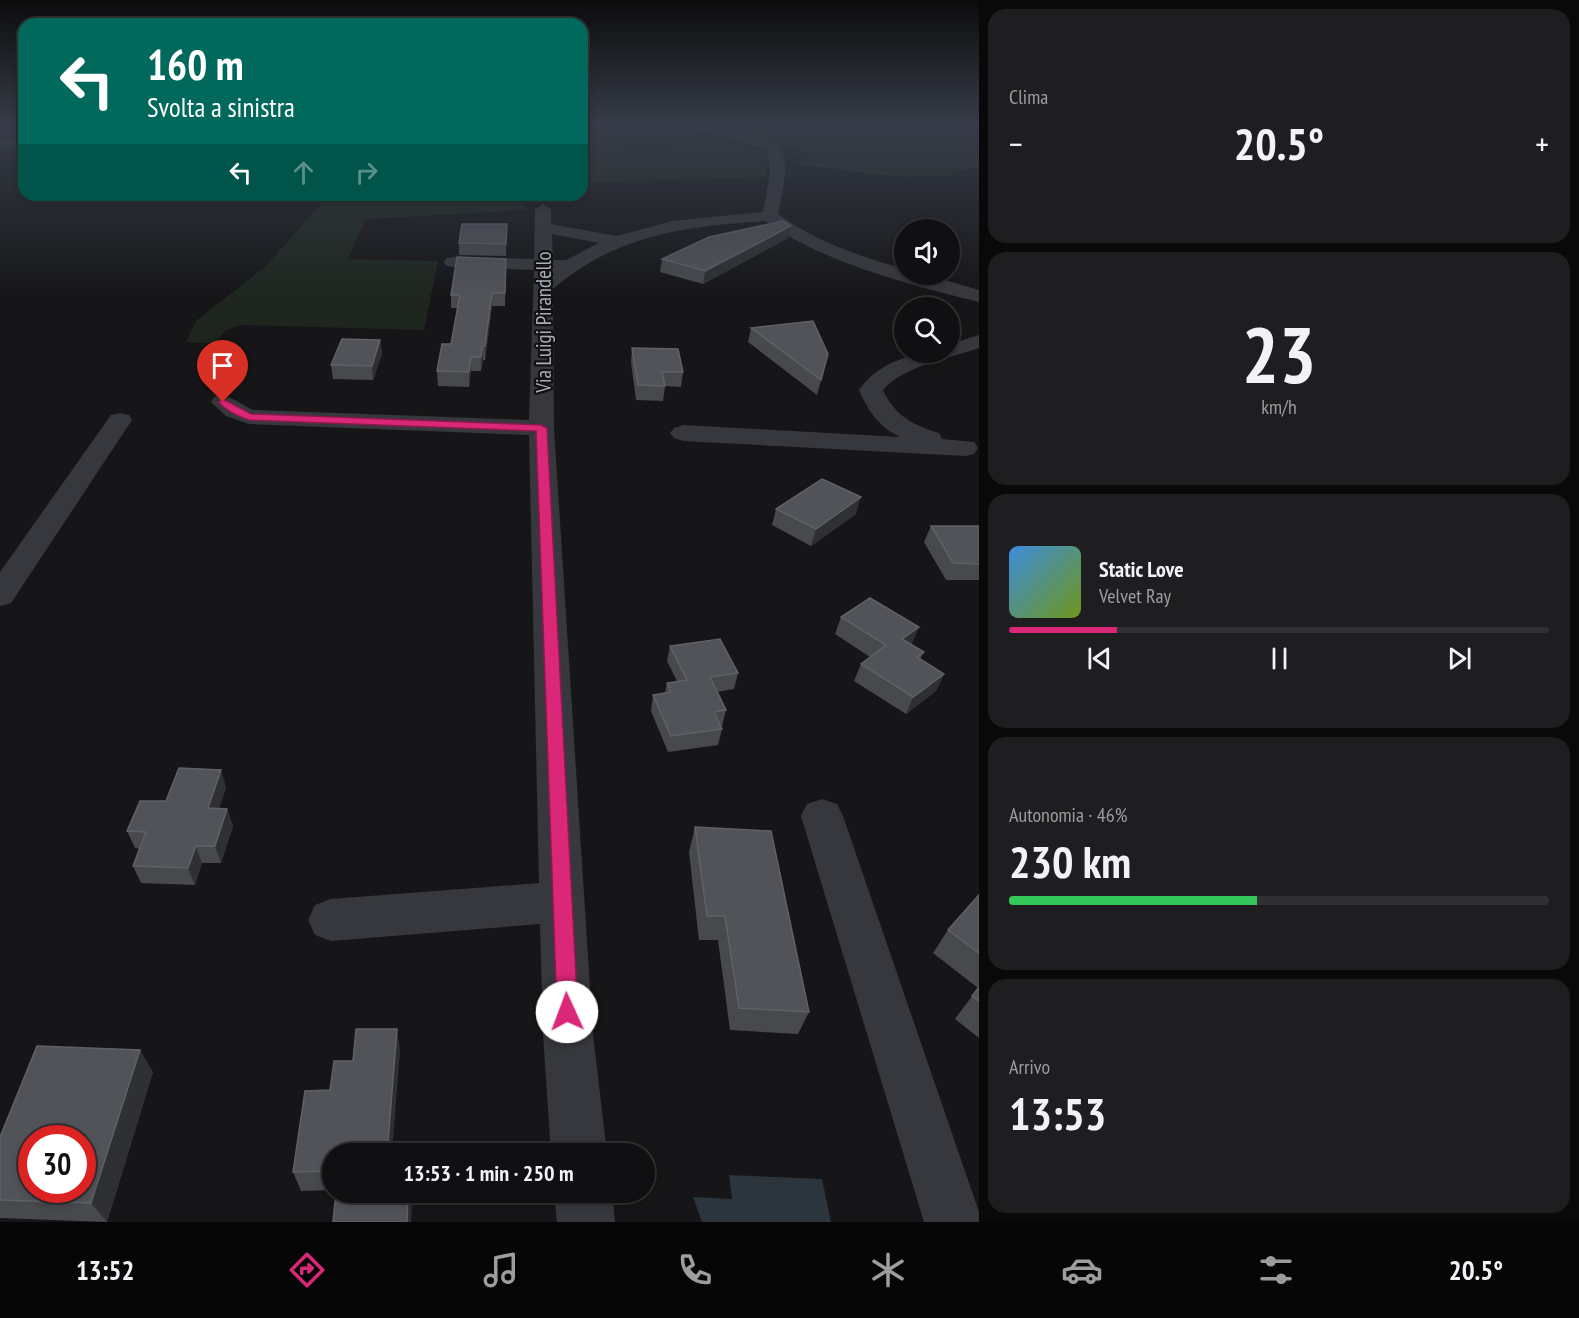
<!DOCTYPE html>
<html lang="it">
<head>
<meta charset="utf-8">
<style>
  :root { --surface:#101012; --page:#1e1e20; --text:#f1f3f6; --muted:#9c9d9f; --line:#303032; --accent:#db2777 }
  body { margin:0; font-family:"PT Sans Narrow",sans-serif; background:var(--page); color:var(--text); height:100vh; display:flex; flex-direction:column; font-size:22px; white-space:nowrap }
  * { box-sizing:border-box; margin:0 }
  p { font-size:20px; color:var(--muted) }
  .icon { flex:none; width:33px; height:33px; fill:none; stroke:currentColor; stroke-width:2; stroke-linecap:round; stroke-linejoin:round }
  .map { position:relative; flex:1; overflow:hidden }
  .side { display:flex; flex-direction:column; gap:9px; padding:9px; background:#09090a; width:600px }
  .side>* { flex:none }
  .top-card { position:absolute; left:18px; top:18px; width:570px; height:183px; border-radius:18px; box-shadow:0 3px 9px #0003,0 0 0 2px var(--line); background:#00695c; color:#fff; overflow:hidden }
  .buttons { position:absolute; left:894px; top:219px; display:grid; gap:12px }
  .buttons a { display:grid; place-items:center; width:66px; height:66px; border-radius:50%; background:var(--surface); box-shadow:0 3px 9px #0003,0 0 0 2px var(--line); font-size:30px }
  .speed { position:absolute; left:18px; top:1125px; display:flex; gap:12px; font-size:30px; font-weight:700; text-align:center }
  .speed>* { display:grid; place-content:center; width:78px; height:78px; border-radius:50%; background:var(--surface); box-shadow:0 3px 9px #0003,0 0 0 2px var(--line); line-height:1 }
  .speed .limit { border:9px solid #d22; background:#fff; color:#111 }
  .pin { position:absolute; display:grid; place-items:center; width:51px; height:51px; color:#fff; margin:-62px -26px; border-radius:50% 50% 50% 0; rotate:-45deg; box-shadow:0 0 6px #0007 }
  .pin .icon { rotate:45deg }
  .me { position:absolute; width:66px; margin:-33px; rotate:358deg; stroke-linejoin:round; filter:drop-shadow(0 0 4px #0008) }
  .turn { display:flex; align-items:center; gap:21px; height:126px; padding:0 30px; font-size:27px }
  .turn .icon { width:78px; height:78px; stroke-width:2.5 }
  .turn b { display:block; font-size:42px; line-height:51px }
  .lanes { display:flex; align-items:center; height:57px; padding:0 30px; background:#0003; justify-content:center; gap:30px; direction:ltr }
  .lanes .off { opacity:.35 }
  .big { font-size:45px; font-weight:800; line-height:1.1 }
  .side .tile { flex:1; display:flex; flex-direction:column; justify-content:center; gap:9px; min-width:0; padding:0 21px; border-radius:18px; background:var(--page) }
  .side .dial { align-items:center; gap:0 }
  .dial b { font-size:78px; line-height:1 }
  .song { display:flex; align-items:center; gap:18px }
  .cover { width:72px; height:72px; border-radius:9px; background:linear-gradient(135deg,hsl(210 70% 55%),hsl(80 70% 35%)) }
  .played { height:6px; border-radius:3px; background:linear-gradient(90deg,var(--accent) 20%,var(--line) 20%) }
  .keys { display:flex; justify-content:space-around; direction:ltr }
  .heat { display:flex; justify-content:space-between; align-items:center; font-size:33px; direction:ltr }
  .charge { height:9px; border-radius:4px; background:linear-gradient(90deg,#34c759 46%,var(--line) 0) }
  .trip { position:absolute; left:322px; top:1143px; width:333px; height:60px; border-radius:30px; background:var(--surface); box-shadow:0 3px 9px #0003,0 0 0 2px var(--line); font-weight:800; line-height:60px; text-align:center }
  .dock { display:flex; height:96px; justify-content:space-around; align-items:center; background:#060607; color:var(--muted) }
  .dock .icon { width:42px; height:42px }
  .dock .on { color:var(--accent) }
  .dock b { font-size:27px; color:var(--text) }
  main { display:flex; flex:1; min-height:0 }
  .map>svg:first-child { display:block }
  .green { fill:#1e261f }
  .water { fill:#2c353c }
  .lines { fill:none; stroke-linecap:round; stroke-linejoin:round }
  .path { stroke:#3d3f44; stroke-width:1.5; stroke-dasharray:1.5 2; stroke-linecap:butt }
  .minor { fill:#37383d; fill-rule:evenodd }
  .wall { fill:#47494d }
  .shaded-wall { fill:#2f3033 }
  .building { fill:#525359; stroke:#5f6168; stroke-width:1.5; fill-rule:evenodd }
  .route { fill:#db2777; stroke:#8e194d; stroke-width:1.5 }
  .labels { text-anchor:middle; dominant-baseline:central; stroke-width:4.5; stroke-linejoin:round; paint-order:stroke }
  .street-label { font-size:21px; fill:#a8adb8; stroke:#111113 }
</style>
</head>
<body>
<main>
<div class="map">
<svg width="979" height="1222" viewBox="0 0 979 1222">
  <rect width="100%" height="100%" fill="#161618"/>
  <!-- green -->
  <g class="green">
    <path d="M717,126h262v40l-14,3 -17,7h-36l-34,-1 -84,-12 15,-8 -3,-2z"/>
    <path d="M600,134l36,16 89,-11 43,14 -2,24 -184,6v-47z"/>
    <path d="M329,195h227l4,7 -36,1 3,7 -161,9 -18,40 90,2 -14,69 -183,-5 -15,5 -13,14 -27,-2 10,-21 70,-55z"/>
  </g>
  <!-- water -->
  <path class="water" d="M729,1175l93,4 9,43h-129l-9,-25 39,2z"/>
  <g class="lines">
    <!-- path -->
    <g class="path">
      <path d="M969,131l10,6"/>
      <path d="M798,153l69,-18 112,-5"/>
      <path d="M800,163l108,13 35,-2 36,-9"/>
    </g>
    <!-- minor -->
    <g class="minor">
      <path d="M693,126h19l67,19c12,21 3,47 -1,69 36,27 84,43 126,55v5h20l55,16v12c-65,-16 -159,-40 -213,-81 -80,5 -149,13 -213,68l1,139 39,606 14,120h-56l-8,-120 -3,-110 -209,17 -16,-6 -7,-15 7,-15 16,-6 208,-16 -10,-448 -280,-11 -23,-8 -15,-14 3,-5c17,-4 25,7 39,13l276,10 5,-150 -81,-3 -6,-1 -3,-4 3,-4 6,-1 81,2 1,-50 8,-5 8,5v15l66,12 55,-15 91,-9 7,-39 -2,-23 -73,-21zM552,234l47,9 -33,17h-13z"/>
      <path d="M24,138v8l-24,1v-8z"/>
      <path d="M979,335v13c-31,11 -74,17 -96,42 12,26 30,35 56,43l3,6 32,3 4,6 -4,6 -9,2 -282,-15 -9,-3 -4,-5 4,-5 9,-3 217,12c-21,-10 -32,-26 -41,-47 21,-30 56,-38 91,-38v-8z"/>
      <path d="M120,413l9,2 3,5 -121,183 -11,3v-34l111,-157z"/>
      <path d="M822,799l15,5 6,12 136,396v10h-55l-123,-406 6,-12z"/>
      <path d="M554,1192h58l3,30h-58z"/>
    </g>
  </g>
  <!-- wall -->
  <g class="wall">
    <path d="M507,224l-1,32 -47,-1v-12z"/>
    <path d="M791,226l-3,12 -85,46 -43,-12 2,-13z"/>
    <path d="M506,259l-1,47h-13l-7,54h-2l-2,11h-10l-2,16 -31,-1 -1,-15 14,-27 6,-36h-6v-13z"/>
    <path d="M751,328l77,26 -11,41 -69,-53z"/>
    <path d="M380,340l2,14 -9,26 -40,-1 -2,-14z"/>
    <path d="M632,348l51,24 -2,15 -16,-1 -2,15 -27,-1 -5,-38z"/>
    <path d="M776,509l80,5 -45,32 -39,-21z"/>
    <path d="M931,526h48v54h-33l-22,-38z"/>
    <path d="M841,617l78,10 -8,17 13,8 -4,7 24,15 -8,17 -30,23 -52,-33 7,-17 9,-7 -35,-23z"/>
    <path d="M670,646l68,27 -4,16 -17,3 9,18 -4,16 -2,1 2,2 -4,16 -50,7 -17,-41 2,-16 12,-2 2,-10 10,-2 -10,-20z"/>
    <path d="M226,787l-7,21 8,1 6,17 -12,37h-19l-7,22 -54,-2 -8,-17 7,-17 -5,-1 -8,-17 39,-30z"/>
    <path d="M695,827l114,185 -11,22 -68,-4 -12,-90h-19l-10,-88z"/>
    <path d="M979,895v143l-24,-19 23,-31 -45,-35 15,-23z"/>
    <path d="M400,1051l-67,103v36l-32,1 -8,-19 37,-82z"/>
    <path d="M153,1072l-46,150 -107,-4v-81z"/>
  </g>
  <!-- shaded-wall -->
  <g class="shaded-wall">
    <path d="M791,226l-3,12 -85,46 2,-13z"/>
    <path d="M492,293v13l-7,54v-14z"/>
    <path d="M380,340l2,14 -9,26 -1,-14z"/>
    <path d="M482,346l1,14 -2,11v-14z"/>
    <path d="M471,357v14l-2,16v-15z"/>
    <path d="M861,497l-5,17 -45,32 5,-17z"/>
    <path d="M919,627l-7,17 -17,12 7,-17z"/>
    <path d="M944,674l-8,17 -30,23 7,-17z"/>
    <path d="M221,770l5,17 -12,38 -6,-17z"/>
    <path d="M227,809l6,17 -12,37 -6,-17z"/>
    <path d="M196,846l6,17 -7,22 -7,-17z"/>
    <path d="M397,1029l3,22 -8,103h-5z"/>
    <path d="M140,1050l13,22 -46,150 -16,-19z"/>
    <path d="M408,1192h5l-2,30h-4z"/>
  </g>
  <!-- building -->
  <g class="building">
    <path d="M783,221l8,5 -86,45 -43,-12 47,-22z"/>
    <path d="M462,224h45l-1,20 -47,-1z"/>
    <path d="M457,257l49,2 -1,34h-13l-7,53h-3l-1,11h-10l-2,15 -32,-1 5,-27h9l9,-49h-9z"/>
    <path d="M813,321l15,33 -7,26 -70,-52z"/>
    <path d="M342,339l38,1 -8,26 -41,-1z"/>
    <path d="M632,348l46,1 5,23h-21l3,14 -27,-1z"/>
    <path d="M822,479l39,18 -45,32 -40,-20z"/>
    <path d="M931,526h48v38l-26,-1z"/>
    <path d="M870,598l49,29 -17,12 22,13 -7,5 27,17 -31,23 -52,-33 25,-19 -45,-28z"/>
    <path d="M720,639l18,34 -28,4 16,33 -12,2 8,17 -51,7 -18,-41 18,-3 -4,-9 20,-3 -17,-34z"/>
    <path d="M179,768l42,2 -13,38 19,1 -12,37h-19l-8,22 -55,-2 13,-34 -19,-1 13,-30h26z"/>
    <path d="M695,827l76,4 38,181 -70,-4 -14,-92h-18z"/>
    <path d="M979,895v58l-31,-23z"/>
    <path d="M979,987v14l-7,-5z"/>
    <path d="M356,1029h41l-10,125h-54v17l-40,1 12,-81 25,-1 4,-29h19z"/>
    <path d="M37,1046l103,4 -49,153 -91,-3v-63zM32,1138h50v52h-50z"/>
    <path d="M336,1192h72l-1,30h-74z"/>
  </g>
  <!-- sky -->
  <linearGradient id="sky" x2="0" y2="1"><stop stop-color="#0c0c0d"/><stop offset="0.42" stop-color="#363c48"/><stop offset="1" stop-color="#363c48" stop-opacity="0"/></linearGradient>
  <rect width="979" height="297" fill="url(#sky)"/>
  <!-- route -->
  <path class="route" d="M223,399l28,15 290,11 6,3 31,584 -3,7 -8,3 -7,-3 -3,-7 -21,-581 -287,-11c-12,-4 -22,-9 -31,-18z"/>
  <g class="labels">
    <!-- street labels -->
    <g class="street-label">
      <text transform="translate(543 322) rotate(-90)">Via Luigi Pirandello</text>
    </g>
  </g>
</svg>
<div class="buttons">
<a><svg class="icon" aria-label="sound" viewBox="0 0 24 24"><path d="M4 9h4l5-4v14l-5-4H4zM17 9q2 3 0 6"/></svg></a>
<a><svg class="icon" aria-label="search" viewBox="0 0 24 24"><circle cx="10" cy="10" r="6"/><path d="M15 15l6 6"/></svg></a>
</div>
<div class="speed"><div class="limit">30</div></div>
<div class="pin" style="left:223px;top:402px;background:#d93025"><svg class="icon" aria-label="arrive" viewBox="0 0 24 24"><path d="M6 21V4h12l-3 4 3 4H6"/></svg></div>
<svg class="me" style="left:567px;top:1012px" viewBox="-20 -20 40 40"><circle r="19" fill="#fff"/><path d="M0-13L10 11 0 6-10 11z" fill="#db2777"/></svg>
<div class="trip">13:53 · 1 min · 250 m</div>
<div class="top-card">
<div class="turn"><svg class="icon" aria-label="left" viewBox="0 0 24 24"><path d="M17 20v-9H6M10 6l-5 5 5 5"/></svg><div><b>160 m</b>Svolta a sinistra</div></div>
<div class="lanes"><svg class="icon" aria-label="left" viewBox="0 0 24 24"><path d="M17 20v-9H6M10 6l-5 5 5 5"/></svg><svg class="icon off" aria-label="ahead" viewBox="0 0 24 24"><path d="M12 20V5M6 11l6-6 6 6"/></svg><svg class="icon off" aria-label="right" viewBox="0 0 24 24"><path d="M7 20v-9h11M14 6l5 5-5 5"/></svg></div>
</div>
</div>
<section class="side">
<div class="tile"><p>Clima</p>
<div class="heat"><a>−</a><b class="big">20.5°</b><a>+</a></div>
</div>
<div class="tile dial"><b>23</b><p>km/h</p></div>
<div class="tile">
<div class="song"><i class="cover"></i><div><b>Static Love</b><p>Velvet Ray</p></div></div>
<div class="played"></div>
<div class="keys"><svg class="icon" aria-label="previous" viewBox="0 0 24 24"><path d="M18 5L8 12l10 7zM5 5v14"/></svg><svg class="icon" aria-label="pause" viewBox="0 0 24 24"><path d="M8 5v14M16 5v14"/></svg><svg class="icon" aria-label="next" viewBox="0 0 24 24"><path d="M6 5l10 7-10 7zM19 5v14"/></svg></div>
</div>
<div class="tile"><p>Autonomia · 46%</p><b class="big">230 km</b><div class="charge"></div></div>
<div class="tile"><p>Arrivo</p><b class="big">13:53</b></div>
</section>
</main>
<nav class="dock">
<b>13:52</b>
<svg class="icon on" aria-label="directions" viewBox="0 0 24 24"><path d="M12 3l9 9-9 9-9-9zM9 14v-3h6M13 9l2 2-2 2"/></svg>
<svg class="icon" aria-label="music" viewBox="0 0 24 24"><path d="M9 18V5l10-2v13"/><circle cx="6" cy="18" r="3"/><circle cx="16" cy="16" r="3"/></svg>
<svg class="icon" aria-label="phone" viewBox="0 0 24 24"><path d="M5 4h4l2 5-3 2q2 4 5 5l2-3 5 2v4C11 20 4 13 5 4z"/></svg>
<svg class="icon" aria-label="climate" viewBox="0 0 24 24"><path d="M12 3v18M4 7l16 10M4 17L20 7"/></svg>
<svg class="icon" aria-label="car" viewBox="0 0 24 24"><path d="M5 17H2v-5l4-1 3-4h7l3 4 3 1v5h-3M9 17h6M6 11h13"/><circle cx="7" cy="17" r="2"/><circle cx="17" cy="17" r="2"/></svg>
<svg class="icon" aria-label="filters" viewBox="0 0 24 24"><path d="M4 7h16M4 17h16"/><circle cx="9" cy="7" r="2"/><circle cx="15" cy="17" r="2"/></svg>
<b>20.5°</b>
</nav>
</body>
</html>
